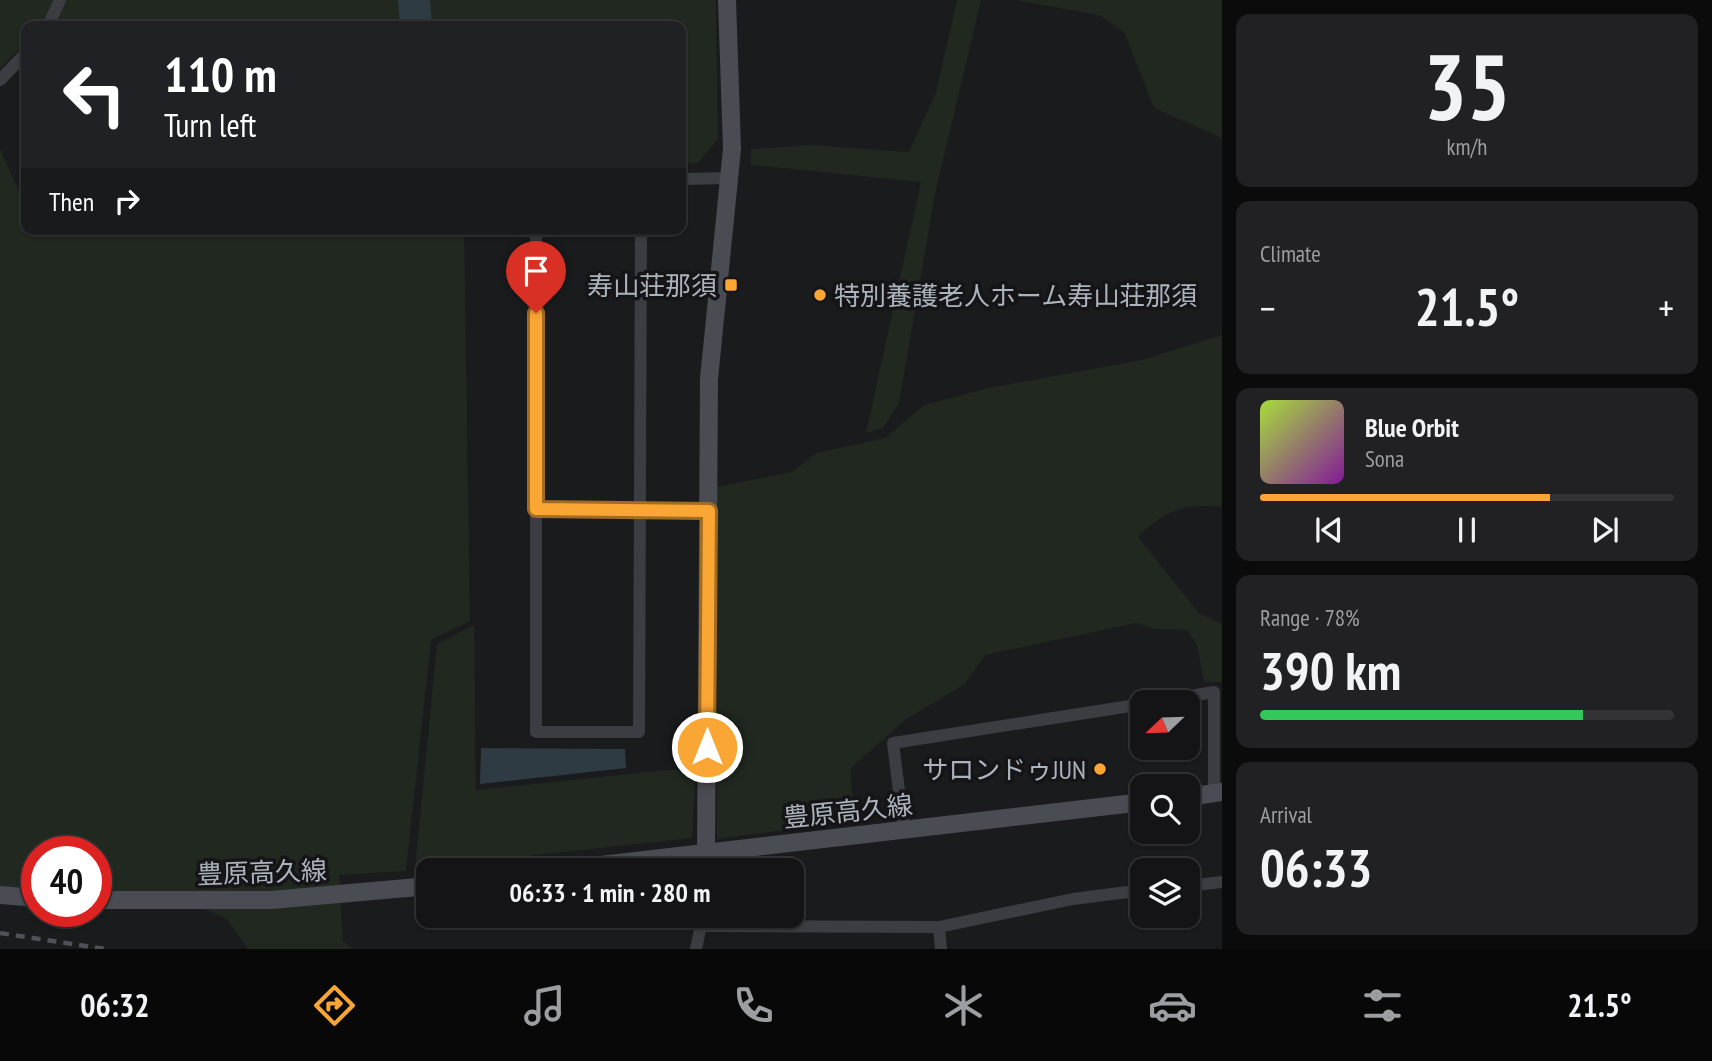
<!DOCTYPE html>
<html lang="en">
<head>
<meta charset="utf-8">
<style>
  :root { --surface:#141416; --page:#212123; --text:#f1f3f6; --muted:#9d9ea1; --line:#333335; --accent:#faa635 }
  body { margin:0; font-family:"PT Sans Narrow","Noto Sans JP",sans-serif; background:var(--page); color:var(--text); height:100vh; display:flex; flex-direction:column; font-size:26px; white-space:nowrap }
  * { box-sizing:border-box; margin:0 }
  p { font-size:23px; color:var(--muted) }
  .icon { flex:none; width:38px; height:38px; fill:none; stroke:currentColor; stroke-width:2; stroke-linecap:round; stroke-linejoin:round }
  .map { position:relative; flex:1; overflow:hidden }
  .details { display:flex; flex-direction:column; gap:14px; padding:14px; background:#0b0b0c; width:490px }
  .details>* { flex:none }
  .banner { position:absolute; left:21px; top:21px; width:665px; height:214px; border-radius:14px; box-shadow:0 2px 5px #0004,0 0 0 2px var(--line); background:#202124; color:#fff; overflow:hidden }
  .needle { width:46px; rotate:247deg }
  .fabs { position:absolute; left:1130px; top:690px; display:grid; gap:14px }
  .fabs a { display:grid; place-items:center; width:70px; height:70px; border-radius:14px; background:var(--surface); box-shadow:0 2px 5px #0004,0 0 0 2px var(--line); font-size:35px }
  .speed { position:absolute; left:21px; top:836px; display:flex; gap:14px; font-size:35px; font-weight:700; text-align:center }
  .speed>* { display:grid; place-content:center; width:91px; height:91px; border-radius:50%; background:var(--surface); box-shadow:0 2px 5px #0004,0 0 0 2px var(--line); line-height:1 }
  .speed .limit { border:10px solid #d22; background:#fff; color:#111 }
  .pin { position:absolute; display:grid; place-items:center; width:60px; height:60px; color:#fff; margin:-72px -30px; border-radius:50% 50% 50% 0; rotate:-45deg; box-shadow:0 0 7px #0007 }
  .pin .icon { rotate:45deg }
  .me { position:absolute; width:77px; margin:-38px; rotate:0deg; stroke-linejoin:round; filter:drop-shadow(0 0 5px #0008) }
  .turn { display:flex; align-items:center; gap:24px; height:147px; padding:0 28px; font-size:32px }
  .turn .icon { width:91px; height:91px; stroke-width:2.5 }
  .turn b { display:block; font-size:49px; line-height:60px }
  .then { display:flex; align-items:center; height:66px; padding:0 28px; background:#0003; gap:14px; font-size:26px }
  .big { font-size:52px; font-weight:700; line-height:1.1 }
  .details .widget { flex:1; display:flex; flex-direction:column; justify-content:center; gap:10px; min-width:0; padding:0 24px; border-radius:14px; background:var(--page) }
  .details .dial { align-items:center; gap:0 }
  .dial b { font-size:91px; line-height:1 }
  .song { display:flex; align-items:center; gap:21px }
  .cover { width:84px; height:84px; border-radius:10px; background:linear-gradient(135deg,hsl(80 70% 55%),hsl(290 70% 35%)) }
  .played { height:7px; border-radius:4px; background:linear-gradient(90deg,var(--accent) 70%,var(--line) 70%) }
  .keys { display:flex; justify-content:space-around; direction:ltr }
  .heat { display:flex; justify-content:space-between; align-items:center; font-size:38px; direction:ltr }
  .charge { height:10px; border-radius:5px; background:linear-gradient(90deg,#34c759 78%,var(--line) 0) }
  .trip { position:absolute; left:416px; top:858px; width:388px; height:70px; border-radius:14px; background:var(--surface); box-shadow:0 2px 5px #0004,0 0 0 2px var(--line); font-weight:700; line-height:70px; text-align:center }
  .menu { display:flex; height:112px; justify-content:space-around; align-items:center; background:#080809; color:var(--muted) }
  .menu .icon { width:49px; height:49px }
  .menu .selected { color:var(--accent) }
  .menu b { font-size:32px; color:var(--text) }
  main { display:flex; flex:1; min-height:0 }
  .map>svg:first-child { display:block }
  .green { fill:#202820 }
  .water { fill:#2f3b42 }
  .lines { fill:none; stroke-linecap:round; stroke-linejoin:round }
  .street { stroke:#3b3d42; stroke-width:12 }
  .secondary { stroke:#494c52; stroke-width:18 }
  .rail { stroke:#4e5157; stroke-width:4.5; stroke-dasharray:9 7; stroke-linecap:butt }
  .route-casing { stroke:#a26c22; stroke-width:18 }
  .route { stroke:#faa635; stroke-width:12 }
  .poi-dot { fill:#faa635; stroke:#151518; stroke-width:2.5 }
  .labels { text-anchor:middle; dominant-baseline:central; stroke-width:7; stroke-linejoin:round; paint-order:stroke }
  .poi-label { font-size:26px; fill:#acb3bd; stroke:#151518; text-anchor:end }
  .street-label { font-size:26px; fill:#acb3bd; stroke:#151518 }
</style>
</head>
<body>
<main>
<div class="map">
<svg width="1222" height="949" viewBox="0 0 1222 949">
  <rect width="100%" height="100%" fill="#1a1b1d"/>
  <!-- green -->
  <g class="green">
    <path d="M0,0h716l2,139 -20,24 -17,1v-138h-655v15l-26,28z"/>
    <path d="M957,0h24l-46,194 -36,209 -16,25 -17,5 55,-251 -170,-17v-16l60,-4 98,7 27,-60z"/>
    <path d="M1014,0h208v138l-68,-30 -30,-76 -25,-17z"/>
    <path d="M0,149l20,45 6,5v30h438l6,392 -39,19 -25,231 -67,4 4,66 11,8h-106l-22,-31 -66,-26h-64v-40h-59v38l-37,-3z"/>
    <path d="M1222,335v172c-38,-4 -57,3 -84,30l61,76 23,11v58h-18l-7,-37 -10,-15 -33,-1 -18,-6 -151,32 -20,29 -60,36 -54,48 2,53 -136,18 -1,-352 76,-15 24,-19 69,-15 39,-33 65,-17 153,-28z"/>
    <path d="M474,625l2,165 220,-23 -4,71 -277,30 22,-224z"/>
  </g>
  <!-- water -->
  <g class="water">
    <path d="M398,0h32l2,26h-32z"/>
    <path d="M481,748l144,1 1,19 -146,16z"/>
  </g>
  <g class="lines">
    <!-- street -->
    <g class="street">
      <path d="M48,26l12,-26"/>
      <path d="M0,80l26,-27"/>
      <path d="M681,179l49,-1"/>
      <path d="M536,229v503h103l2,-503"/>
      <path d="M536,509l173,2"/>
      <path d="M1155,702l59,-10v101"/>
      <path d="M904,831l-11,-88 250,-39"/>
      <path d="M713,870l4,-19"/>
      <path d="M1188,886l34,-4"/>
      <path d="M701,926l238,1 134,-28 70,-9"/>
      <path d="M939,927l2,22"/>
      <path d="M696,949l7,-34"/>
    </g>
    <!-- secondary -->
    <g class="secondary">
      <path d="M1188,797l34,-5"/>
      <path d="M706,852l3,-473 23,-230 -5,-149"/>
      <path d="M558,870l585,-68"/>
      <path d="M0,895l37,3"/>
      <path d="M96,900h175l158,-14"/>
    </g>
    <!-- rail -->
    <path class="rail" d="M0,933l105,16"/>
  </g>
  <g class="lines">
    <defs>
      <path id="route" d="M536,313v196l173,2 -2,236"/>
    </defs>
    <!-- route casing -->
    <use href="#route" class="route-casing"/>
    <!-- route -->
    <use href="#route" class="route"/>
  </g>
  <!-- markers -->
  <g class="poi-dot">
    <rect x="724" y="278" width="14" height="14" rx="3.5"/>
    <circle cx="820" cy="295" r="7"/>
    <circle cx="1100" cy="769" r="7"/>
  </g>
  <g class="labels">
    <!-- poi labels -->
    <g class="poi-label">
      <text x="717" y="285">寿山荘那須</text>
      <text x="834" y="295" text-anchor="start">特別養護老人ホーム寿山荘那須</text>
      <text x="1086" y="769">サロンドゥJUN</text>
    </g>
    <!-- street labels -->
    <g class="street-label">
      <text transform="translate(848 811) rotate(-6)">豊原高久線</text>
      <text transform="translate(262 872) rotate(-2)">豊原高久線</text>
    </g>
  </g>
</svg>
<div class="fabs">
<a><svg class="needle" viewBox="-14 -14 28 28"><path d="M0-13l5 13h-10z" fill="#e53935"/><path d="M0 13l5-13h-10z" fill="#9d9ea1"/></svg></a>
<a><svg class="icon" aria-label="search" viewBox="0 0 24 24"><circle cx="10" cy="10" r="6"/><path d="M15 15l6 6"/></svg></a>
<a><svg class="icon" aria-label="layers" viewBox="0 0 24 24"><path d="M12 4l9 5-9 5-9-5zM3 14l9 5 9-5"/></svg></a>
</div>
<div class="speed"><div class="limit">40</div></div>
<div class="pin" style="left:536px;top:313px;background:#d93025"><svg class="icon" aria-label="arrive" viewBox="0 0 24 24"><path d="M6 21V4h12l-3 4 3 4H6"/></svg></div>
<svg class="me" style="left:707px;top:747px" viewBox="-20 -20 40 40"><circle r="17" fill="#faa635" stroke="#fff" stroke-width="3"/><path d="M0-11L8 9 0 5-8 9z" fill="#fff"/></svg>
<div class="trip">06:33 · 1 min · 280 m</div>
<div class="banner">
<div class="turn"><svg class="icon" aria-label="left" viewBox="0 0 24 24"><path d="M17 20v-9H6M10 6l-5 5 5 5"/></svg><div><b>110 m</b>Turn left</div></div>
<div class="then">Then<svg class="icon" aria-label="right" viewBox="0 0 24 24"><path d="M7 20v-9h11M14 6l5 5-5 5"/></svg></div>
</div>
</div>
<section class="details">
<div class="widget dial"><b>35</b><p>km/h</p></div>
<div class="widget"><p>Climate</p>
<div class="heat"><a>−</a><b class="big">21.5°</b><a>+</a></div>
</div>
<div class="widget">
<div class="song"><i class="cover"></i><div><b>Blue Orbit</b><p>Sona</p></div></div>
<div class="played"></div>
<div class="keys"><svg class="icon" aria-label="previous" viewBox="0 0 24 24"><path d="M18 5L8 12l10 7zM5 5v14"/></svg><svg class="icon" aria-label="pause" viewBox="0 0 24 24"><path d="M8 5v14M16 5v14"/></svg><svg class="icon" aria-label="next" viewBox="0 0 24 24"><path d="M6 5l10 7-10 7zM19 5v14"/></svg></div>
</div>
<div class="widget"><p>Range · 78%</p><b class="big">390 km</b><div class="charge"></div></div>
<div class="widget"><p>Arrival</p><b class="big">06:33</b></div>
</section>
</main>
<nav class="menu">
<b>06:32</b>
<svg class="icon selected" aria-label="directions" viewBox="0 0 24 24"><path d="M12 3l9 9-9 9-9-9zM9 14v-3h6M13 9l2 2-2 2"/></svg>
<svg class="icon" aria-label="music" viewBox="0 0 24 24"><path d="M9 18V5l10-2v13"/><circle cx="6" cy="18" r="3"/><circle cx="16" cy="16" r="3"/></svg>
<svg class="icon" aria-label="phone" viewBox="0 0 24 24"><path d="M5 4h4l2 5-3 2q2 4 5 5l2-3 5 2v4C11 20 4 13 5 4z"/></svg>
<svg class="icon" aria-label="climate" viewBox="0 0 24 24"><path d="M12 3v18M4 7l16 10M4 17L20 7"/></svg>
<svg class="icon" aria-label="car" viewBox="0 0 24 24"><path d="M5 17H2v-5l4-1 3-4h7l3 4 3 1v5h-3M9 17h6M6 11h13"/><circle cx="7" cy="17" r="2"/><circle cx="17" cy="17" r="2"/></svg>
<svg class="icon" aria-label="filters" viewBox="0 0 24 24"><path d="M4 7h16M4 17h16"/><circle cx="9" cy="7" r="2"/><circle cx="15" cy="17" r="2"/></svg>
<b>21.5°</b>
</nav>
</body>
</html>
